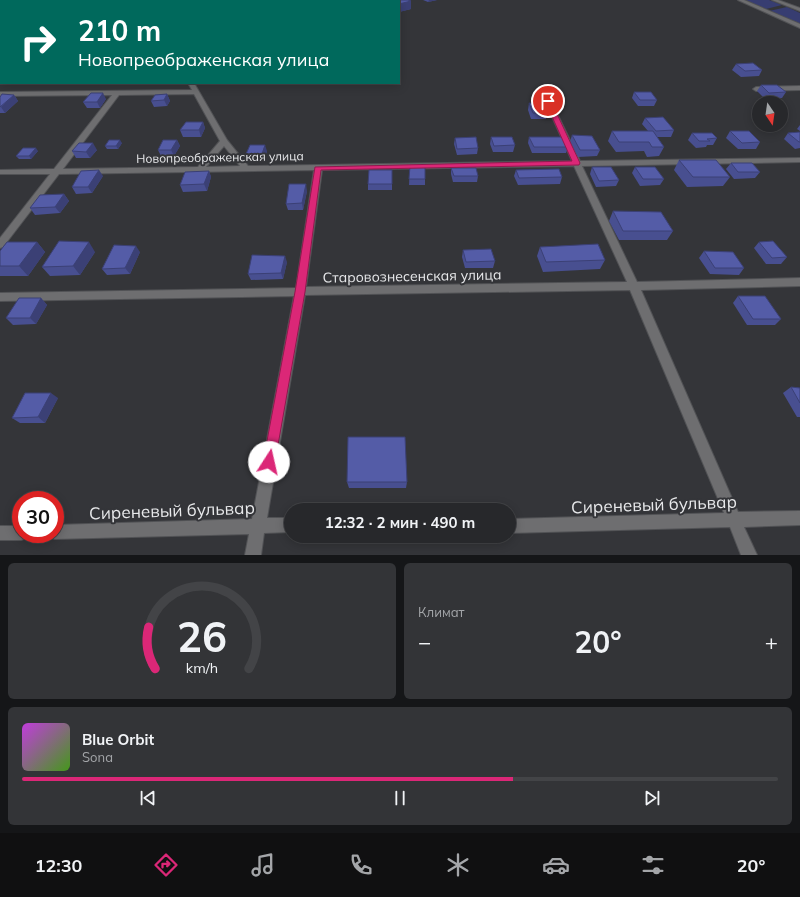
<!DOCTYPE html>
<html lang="ru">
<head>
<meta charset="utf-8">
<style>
  :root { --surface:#27282b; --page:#333437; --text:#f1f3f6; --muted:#a4a6a9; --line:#434447; --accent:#db2777 }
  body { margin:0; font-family:Mulish,sans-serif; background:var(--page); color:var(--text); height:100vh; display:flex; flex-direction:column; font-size:15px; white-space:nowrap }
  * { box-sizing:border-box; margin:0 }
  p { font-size:13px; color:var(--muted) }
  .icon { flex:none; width:22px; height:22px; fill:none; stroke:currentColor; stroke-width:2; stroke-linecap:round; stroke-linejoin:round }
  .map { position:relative; height:555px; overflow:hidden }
  .drawer { display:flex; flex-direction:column; gap:8px; padding:8px; background:#151618; flex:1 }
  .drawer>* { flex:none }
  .banner { position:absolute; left:0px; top:0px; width:400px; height:84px; box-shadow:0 2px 10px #0003,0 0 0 1px var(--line); background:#00695c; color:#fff; overflow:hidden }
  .needle { width:26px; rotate:167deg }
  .tools { position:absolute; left:752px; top:96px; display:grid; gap:8px }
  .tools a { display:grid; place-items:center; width:36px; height:36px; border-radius:50%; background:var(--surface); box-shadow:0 2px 10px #0003,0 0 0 1px var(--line); font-size:20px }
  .speed { position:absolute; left:12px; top:491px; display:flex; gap:8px; font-size:20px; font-weight:700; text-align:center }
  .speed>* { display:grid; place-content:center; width:52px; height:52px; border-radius:50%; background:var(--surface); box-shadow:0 2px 10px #0003,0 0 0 1px var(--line); line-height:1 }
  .speed .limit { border:6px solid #d22; background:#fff; color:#111 }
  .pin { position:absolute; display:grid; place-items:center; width:34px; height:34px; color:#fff; margin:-17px; border:2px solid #fff; border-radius:50%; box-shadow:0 1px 4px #0007 }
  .me { position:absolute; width:44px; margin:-22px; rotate:10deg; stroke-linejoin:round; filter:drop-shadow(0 0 3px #0008) }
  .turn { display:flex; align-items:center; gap:14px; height:84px; padding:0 12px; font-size:18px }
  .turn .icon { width:52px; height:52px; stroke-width:2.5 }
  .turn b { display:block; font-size:28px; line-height:34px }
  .big { font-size:30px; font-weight:700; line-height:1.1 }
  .drawer .widget { flex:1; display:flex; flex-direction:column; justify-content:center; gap:6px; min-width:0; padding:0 14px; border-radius:6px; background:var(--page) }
  .drawer .dial { align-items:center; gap:0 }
  .dial svg { height:104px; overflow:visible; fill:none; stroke:var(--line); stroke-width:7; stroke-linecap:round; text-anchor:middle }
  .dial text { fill:var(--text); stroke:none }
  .song { display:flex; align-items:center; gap:12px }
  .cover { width:48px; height:48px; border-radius:6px; background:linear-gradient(135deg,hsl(290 70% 55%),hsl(100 70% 35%)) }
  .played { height:4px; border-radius:2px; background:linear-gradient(90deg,var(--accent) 65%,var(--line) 65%) }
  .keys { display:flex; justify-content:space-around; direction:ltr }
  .heat { display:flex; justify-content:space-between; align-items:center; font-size:22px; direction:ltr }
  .drawer .tiles { flex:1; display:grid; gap:8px; grid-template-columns:1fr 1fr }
  .widget:last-child { grid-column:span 2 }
  .trip { position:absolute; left:284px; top:503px; width:232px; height:40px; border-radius:20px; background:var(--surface); box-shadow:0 2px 10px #0003,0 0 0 1px var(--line); font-weight:700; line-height:40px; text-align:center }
  .dock { display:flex; height:64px; justify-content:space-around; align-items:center; background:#101011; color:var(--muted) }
  .dock .icon { width:28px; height:28px }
  .dock .current { color:var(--accent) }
  .dock b { font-size:18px; color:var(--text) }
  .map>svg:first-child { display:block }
  .green { fill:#373d71 }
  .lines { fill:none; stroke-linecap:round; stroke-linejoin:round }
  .street-casing { stroke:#515255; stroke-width:2 }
  .secondary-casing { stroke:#515255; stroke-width:2 }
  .street { fill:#6e6e70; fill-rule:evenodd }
  .secondary { fill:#8d8d90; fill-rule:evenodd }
  .wall { fill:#484f90 }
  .shaded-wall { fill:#3b4075 }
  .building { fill:#545ca7; stroke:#3b4075 }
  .route { fill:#db2777; stroke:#8e194d }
  .labels { text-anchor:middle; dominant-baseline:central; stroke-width:4; stroke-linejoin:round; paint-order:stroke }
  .far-street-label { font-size:12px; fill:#e8e9eb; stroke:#343539 }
  .street-label { font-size:14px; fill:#e8e9eb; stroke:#343539 }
  .near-street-label { font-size:17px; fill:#e8e9eb; stroke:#343539 }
</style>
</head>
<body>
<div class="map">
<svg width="800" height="555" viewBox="0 0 800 555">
  <rect width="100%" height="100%" fill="#343539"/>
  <!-- green -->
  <g class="green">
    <path d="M745,0h24l13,5 -16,4z"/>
    <path d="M787,7l13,6v11l-31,-13z"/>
  </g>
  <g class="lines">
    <defs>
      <g id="street">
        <rect x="107" y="0" width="4" height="1"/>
        <rect x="154" y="0" width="4" height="1"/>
        <path d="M738,0h6l56,24v4z"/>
        <path d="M772,0h6l22,8v3z"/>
        <path d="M188,83h6l33,57 21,26 324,-5 -27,-60 3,-2 3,2 29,60 220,-3v4l-218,4 55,116 163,-4v8l-159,4 97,222 62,-1v14l-56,2 13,28h-16l-11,-28 -221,6v-14l215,-6 -94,-223 -325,5 -38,223h24v14l-27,1 -3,22h-16l4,-21 -194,5 -5,-2 -2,-3h7v-9l197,-6 42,-223 -294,5v-8l296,-5 18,-118 -255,4 -56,73 -3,1v-10l50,-64h-50v-4l54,-1 58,-74 -112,1v-4l192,-2zM194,94l26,47 -22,26 -135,2 56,-74zM224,146l16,20 -34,1zM574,166l53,116 -321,5 16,-117z"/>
        <path d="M800,86v4l-44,1 -3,-2 3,-2z"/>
        <path d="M0,526h21v8h7l-2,4 -5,2h-21z"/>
      </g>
      <rect id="secondary" x="0" y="16" width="1" height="4"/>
    </defs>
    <!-- street casing -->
    <use href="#street" class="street-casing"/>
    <!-- secondary casing -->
    <use href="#secondary" class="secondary-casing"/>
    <!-- street -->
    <use href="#street" class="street"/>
    <!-- secondary -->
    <use href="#secondary" class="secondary"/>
  </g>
  <!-- wall -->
  <g class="wall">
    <path d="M326,0h30l-4,1h-25z"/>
    <path d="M381,0h27l3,9 -12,3v-11h-18z"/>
    <path d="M423,0h14l-9,2z"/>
    <path d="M736,64l26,6 -3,6 -18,1 -9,-7z"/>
    <path d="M67,83h19l-2,2h-16z"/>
    <path d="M761,85l25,7 -4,6 -17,1 -8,-8z"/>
    <path d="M634,92l23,8 -3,6h-16l-6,-8z"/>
    <path d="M167,94l3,7 -3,5 -13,1 -3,-6z"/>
    <path d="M14,95l4,6 -13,12h-5v-16z"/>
    <path d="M106,99l-6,9h-13l-4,-6z"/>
    <path d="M529,103l19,10 -2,6h-15l-3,-9z"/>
    <path d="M645,118l29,12 -3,7h-14l7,10 -5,9 -12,1 -3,-6 -28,1 -8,-11 4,-10h36l-6,-7z"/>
    <path d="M203,122l2,6 -4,9h-18l-3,-7z"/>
    <path d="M800,125v6l-3,-2z"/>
    <path d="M730,131l30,11 -4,7h-18l-12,-11z"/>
    <path d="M800,132v16l-5,1 -11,-10 4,-6z"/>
    <path d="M692,133l25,5 -4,7h-6l-1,2 -10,1 -8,-8z"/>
    <path d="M572,135l28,15 -3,6 -19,1 -8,-15z"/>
    <path d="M491,137l24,8 -2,7h-20l-3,-8z"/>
    <path d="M529,137l39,10 -2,6h-34l-4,-10z"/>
    <path d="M455,138l23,10 -1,6 -20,1 -3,-11z"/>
    <path d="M177,140l3,6 -6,10h-13l-3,-6z"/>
    <path d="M122,143l-4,6h-11l-2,-3z"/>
    <path d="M97,150l-7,8h-14l-4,-7z"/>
    <path d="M38,151l-7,8h-12l-3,-3z"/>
    <path d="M267,151l-3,9h-16l-2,-6z"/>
    <path d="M679,160l51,17 -7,9 -36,1 -13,-17z"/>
    <path d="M731,163l29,9 -5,6 -21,1 -8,-10z"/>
    <path d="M410,166l15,13v6h-16z"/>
    <path d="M592,167l27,13 -3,6 -20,1 -6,-13z"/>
    <path d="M635,167l29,12 -4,6 -20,1 -8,-13z"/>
    <path d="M451,168l27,8 -1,6h-24l-2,-8z"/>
    <path d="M392,170v20h-24v-6z"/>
    <path d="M516,170l46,7 -2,7 -42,1 -4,-9z"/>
    <path d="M209,171l2,6 -4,14 -24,1 -3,-7z"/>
    <path d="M103,176l-11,17 -16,1 -4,-7z"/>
    <path d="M307,191l-4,19h-15l-2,-6z"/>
    <path d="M64,194l5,7 -9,12 -25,2 -5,-7z"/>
    <path d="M613,211l60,20 -6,9h-48l-10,-19z"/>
    <path d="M37,242l8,10 -17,24h-28v-25z"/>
    <path d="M759,242l28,15 -6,7h-15l-12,-16z"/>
    <path d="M540,247l65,13 -5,9 -57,3 -6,-16z"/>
    <path d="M463,250l32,11 -2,7h-28l-3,-11z"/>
    <path d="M704,251l40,17 -5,7 -29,-1 -11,-16z"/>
    <path d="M95,252l-15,23 -30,1 -8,-9z"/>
    <path d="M140,252l-10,22 -23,1 -5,-6z"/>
    <path d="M287,262l-4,17 -32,1 -3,-6z"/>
    <path d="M738,296l43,23 -6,6h-28l-14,-22z"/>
    <path d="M41,298l6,7 -11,19 -23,1 -7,-7z"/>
    <path d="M791,387l9,1v29h-3l-14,-24z"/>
    <path d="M58,398l-13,25h-25l-8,-5z"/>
    <path d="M347,482h60l-1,6h-57z"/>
  </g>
  <!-- shaded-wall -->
  <g class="shaded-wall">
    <path d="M334,0h22l-4,1h-18z"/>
    <path d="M429,0h8l-9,2z"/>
    <path d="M411,1v8l-12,3v-8z"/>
    <path d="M103,93l3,6 -6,9 -3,-6z"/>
    <path d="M167,94l3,7 -3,5 -3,-6z"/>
    <path d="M14,95l4,6 -13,12 -4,-6z"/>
    <path d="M203,122l2,6 -4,9 -2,-7z"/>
    <path d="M120,140l2,3 -4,6 -2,-3z"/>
    <path d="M177,140l3,6 -6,10 -3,-6z"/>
    <path d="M93,143l4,7 -7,8 -4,-6z"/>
    <path d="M265,145l2,6 -3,9 -2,-6z"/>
    <path d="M36,148l2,3 -7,8 -2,-3z"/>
    <path d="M99,170l4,6 -11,17 -4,-6z"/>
    <path d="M209,171l2,6 -4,14 -3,-7z"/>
    <path d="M306,184l1,7 -4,19 -1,-7z"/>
    <path d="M64,194l5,7 -9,12 -5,-6z"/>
    <path d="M37,242l8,10 -17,24 -9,-10z"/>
    <path d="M89,242l6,10 -15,23 -7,-9z"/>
    <path d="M136,246l4,6 -10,22 -5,-6z"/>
    <path d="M285,256l2,6 -4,17 -2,-6z"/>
    <path d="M41,298l6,7 -11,19 -6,-6z"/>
    <path d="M51,393l7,5 -13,25 -7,-6z"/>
  </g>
  <!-- building -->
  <g class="building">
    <path d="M217,0h22l-4,1h-17z"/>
    <path d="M390,0h18l3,1 -12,3v-3h-6z"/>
    <path d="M753,63l9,7 -17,1 -9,-7z"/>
    <path d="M761,85h16l9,7 -17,1z"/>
    <path d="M634,92h17l6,8h-17z"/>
    <path d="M91,93h12l-6,9h-14z"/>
    <path d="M2,94l12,1 -14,12v-10z"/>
    <path d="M167,94l-3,6 -13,1 4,-6z"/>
    <path d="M529,103l13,1 6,9h-15z"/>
    <path d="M663,117l11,13 -18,1 -11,-13z"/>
    <path d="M186,122h17l-4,8h-19z"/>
    <path d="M612,131h41l11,16h-12l-3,-5h-30z"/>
    <path d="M730,131h19l11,11 -18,1z"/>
    <path d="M800,132v10h-1l-11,-9z"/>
    <path d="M692,133h20l5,5 -10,1 3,2h-11z"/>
    <path d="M572,135l20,1 8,14h-20z"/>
    <path d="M476,137l2,11 -21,1 -2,-11z"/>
    <path d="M491,137h21l3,8 -21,1z"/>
    <path d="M529,137h35l4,10h-34z"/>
    <path d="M109,140h11l-4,6h-11z"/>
    <path d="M163,140h14l-6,10h-13z"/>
    <path d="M79,143h14l-7,9 -14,-1z"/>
    <path d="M250,145h15l-3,9h-16z"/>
    <path d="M23,148h13l-7,8h-13z"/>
    <path d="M679,160h37l14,17h-37z"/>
    <path d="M731,163h21l8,9h-22z"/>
    <path d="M410,166l15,1v12h-16z"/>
    <path d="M592,167h19l8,13 -20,1z"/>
    <path d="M635,167h20l9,12h-21z"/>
    <path d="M451,168h25l2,8h-24z"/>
    <path d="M559,169l3,8 -43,1 -3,-8z"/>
    <path d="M99,170l-11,17h-16l9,-16z"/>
    <path d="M369,170h23v14h-24z"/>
    <path d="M209,171l-5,13 -24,1 5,-13z"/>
    <path d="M289,184h17l-4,19 -16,1z"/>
    <path d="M64,194l-9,13 -25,1 10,-13z"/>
    <path d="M613,211l48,1 12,19h-50z"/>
    <path d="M59,241l30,1 -16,24 -31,1z"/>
    <path d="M773,241l14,16 -15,1 -13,-16z"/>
    <path d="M7,242h30l-18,24h-19v-15z"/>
    <path d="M598,244l7,16 -59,2 -6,-15z"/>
    <path d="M114,245l22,1 -11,22 -23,1z"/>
    <path d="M491,249l4,12 -29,1 -3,-12z"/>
    <path d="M704,251l29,1 11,16h-29z"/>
    <path d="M252,255l33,1 -4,17 -33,1z"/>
    <path d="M738,296h27l16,23h-28z"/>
    <path d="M19,298h22l-11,20h-24z"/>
    <path d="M791,387l9,1v15z"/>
    <path d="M25,393h26l-13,24 -26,1z"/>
    <path d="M348,437h57l2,45h-60z"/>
  </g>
  <!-- route -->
  <path class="route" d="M548,99l3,2 29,62 -1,2 -258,5 -16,122 -30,170 -2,5 -4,1 -4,-1 -2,-5 32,-170 20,-125 257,-6 -27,-60z"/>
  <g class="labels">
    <!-- far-street labels -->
    <g class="far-street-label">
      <text transform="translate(220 157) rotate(-1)">Новопреображенская улица</text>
    </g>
    <!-- street labels -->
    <g class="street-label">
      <text transform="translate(412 276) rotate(-1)">Старовознесенская улица</text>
    </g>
    <!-- near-street labels -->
    <g class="near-street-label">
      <text transform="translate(654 504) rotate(-2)">Сиреневый бульвар</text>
      <text transform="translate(172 510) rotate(-2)">Сиреневый бульвар</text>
    </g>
  </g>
</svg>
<div class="tools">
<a><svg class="needle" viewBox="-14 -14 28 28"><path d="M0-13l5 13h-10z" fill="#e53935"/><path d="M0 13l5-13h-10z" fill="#a4a6a9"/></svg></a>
</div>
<div class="speed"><div class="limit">30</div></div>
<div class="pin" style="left:548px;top:101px;background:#d93025"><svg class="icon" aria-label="arrive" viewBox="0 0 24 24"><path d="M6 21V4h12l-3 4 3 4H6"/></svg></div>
<svg class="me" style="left:269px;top:462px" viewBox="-20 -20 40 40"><circle r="19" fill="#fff"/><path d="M0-13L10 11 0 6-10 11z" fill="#db2777"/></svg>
<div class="trip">12:32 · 2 мин · 490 m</div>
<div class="banner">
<div class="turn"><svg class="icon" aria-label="right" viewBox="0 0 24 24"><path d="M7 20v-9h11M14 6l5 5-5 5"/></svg><div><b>210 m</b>Новопреображенская улица</div></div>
</div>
</div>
<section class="drawer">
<div class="tiles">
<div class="widget dial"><svg viewBox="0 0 100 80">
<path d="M14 69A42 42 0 1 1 86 69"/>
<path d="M14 69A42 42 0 0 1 9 37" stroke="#db2777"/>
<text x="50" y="56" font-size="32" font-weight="700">26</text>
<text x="50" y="72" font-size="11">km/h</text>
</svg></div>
<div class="widget"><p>Климат</p>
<div class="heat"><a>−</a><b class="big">20°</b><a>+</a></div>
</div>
<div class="widget">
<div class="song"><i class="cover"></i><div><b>Blue Orbit</b><p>Sona</p></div></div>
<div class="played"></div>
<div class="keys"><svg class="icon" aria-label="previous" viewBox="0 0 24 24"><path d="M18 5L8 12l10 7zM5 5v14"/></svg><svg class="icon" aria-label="pause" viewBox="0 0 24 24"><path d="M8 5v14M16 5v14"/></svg><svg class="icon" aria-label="next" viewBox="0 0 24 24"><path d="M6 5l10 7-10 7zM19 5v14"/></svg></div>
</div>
</div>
</section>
<nav class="dock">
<b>12:30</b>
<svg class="icon current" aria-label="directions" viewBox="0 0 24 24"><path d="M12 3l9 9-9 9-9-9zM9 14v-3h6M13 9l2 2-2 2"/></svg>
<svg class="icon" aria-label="music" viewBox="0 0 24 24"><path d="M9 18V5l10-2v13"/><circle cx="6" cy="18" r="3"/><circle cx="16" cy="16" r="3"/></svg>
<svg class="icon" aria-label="phone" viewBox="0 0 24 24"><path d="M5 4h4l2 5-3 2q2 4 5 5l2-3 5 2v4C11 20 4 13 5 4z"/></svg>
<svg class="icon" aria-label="climate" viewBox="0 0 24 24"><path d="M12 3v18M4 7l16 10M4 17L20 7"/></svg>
<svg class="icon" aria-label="car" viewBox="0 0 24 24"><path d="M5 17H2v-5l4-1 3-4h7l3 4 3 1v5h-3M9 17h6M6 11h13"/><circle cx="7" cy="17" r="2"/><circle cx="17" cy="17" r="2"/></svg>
<svg class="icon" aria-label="filters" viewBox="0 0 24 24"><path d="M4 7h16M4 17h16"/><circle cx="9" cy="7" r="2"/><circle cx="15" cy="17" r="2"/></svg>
<b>20°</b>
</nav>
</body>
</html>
